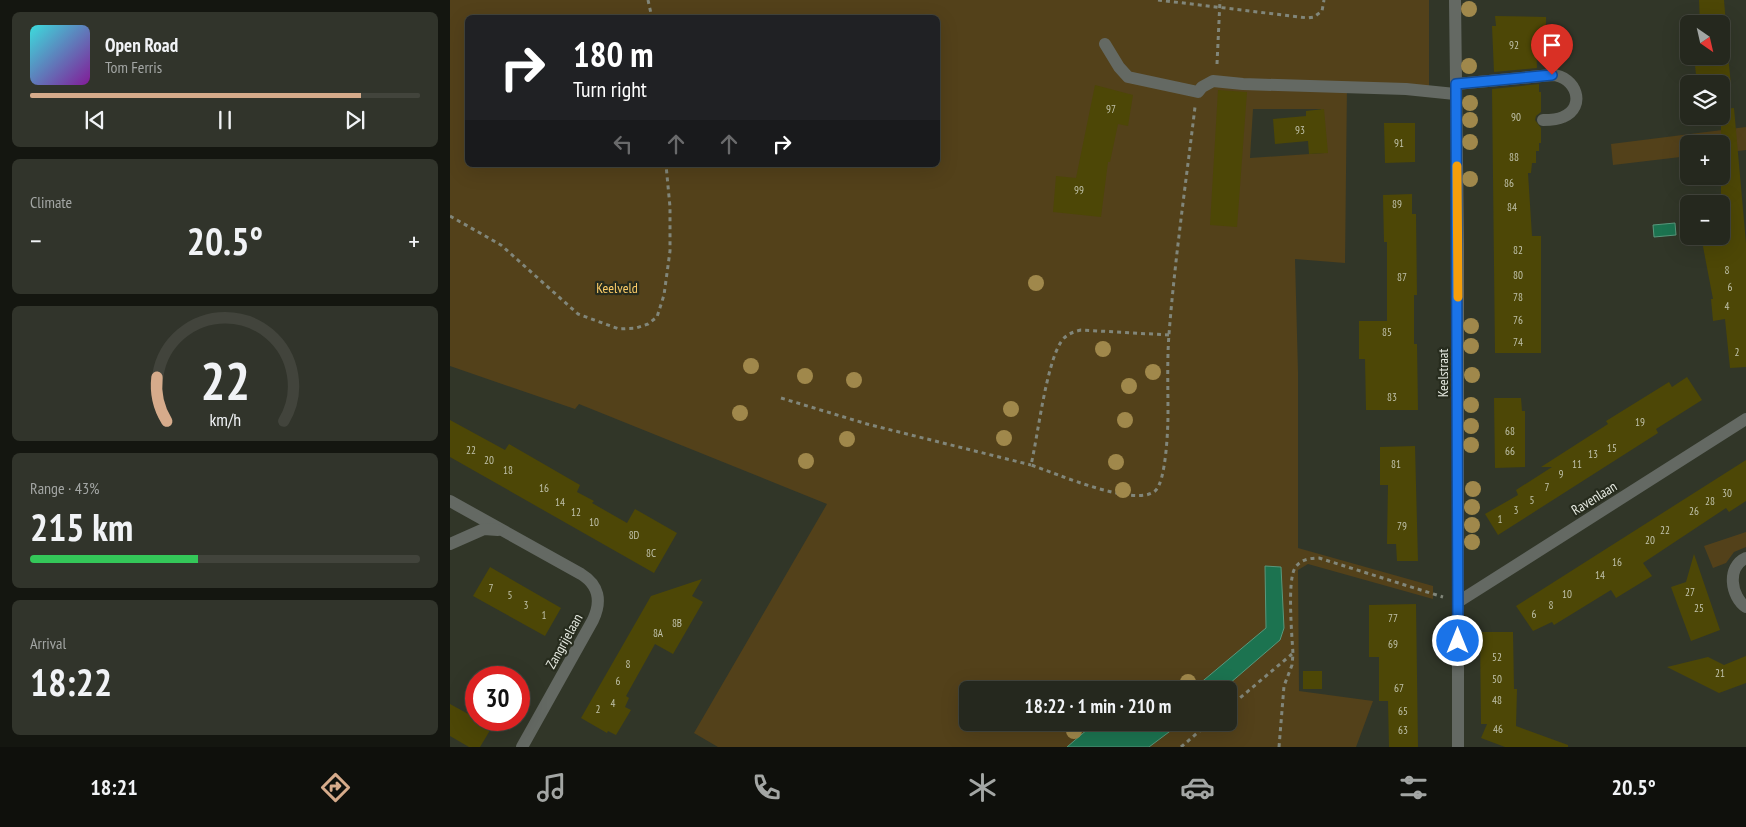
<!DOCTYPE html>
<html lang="en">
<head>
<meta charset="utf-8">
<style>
  :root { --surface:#25281e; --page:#31342b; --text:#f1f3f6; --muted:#a3a6a4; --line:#42443c; --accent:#d6ab8b }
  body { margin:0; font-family:"PT Sans Narrow",sans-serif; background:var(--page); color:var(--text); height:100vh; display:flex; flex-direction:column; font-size:19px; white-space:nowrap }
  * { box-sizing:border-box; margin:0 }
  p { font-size:16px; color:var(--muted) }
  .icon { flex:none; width:28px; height:28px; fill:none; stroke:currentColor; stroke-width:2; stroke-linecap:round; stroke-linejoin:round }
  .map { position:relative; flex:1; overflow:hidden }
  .side { display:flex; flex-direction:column; gap:12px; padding:12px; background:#141610; width:450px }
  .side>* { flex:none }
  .guide { position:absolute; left:15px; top:15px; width:475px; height:152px; border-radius:8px; box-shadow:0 5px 20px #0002,0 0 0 1px var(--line); background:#202124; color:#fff; overflow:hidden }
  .needle { width:32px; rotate:146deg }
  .controls { position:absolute; left:1230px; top:15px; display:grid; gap:10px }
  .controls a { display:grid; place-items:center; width:50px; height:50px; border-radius:8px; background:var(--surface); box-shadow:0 5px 20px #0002,0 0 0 1px var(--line); font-size:25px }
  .speed { position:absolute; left:15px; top:666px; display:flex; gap:10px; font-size:25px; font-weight:700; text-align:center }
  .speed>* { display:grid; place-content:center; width:65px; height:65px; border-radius:50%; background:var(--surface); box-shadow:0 5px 20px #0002,0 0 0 1px var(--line); line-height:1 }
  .speed .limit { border:8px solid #d22; background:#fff; color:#111 }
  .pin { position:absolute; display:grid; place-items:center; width:42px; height:42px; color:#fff; margin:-51px -21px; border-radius:50% 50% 50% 0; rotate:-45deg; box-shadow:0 0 5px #0007 }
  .pin .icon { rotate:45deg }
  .me { position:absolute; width:55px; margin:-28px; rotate:0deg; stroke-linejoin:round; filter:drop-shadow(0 0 4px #0008) }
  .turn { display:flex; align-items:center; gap:18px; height:105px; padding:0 25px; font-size:22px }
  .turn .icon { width:65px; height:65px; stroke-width:2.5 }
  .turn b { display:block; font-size:35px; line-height:42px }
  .lanes { display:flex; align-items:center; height:48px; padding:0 25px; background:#0003; justify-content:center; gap:25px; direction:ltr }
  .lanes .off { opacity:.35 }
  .big { font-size:38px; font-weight:600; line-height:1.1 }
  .side .tile { flex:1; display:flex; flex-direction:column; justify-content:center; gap:8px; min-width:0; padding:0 18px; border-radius:8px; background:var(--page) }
  .side .dial { align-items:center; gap:0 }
  .dial svg { height:130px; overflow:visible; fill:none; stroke:var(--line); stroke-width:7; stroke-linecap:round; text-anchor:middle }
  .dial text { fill:var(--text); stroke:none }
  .song { display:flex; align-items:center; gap:15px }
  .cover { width:60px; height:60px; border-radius:8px; background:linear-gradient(135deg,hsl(180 70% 55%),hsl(290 70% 35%)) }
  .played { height:5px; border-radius:2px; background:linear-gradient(90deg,var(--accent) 85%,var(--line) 85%) }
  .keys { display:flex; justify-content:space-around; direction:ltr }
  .heat { display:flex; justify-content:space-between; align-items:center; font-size:28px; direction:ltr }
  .charge { height:8px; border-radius:4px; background:linear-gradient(90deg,#34c759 43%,var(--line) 0) }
  .trip { position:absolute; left:509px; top:681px; width:278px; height:50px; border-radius:8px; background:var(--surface); box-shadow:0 5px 20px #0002,0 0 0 1px var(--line); font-weight:600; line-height:50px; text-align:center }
  .tab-bar { display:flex; height:80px; justify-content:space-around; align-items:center; background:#0f100c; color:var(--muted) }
  .tab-bar .icon { width:35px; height:35px }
  .tab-bar .on { color:var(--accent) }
  .tab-bar b { font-size:22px; color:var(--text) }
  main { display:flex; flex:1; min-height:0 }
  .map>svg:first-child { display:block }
  .green { fill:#53411a; fill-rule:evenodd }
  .water { fill:#1c7350; stroke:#59977c }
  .building { fill:#4d4706 }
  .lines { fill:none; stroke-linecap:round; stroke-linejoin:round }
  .path { stroke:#81867a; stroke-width:3; stroke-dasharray:4 4; stroke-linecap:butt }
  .minor { stroke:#646963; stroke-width:12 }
  .tree { fill:#a0884b }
  .route-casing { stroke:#114b97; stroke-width:12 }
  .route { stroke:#1a73e8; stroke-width:9 }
  .slow { stroke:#f59e0b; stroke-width:9 }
  .labels { text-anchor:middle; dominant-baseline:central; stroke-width:4.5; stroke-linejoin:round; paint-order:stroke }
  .number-label { font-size:11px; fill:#c0c2ab }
  .park-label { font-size:14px; fill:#fbcc68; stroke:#272c1e }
  .street-label { font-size:14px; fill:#e7ebe2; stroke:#272c1e }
</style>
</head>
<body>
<main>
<section class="side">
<div class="tile">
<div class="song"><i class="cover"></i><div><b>Open Road</b><p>Tom Ferris</p></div></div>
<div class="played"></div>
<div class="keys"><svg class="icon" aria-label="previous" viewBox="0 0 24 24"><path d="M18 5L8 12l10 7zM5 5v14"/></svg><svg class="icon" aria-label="pause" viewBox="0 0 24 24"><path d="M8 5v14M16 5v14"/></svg><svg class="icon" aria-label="next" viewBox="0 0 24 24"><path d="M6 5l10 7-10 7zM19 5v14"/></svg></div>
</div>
<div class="tile"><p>Climate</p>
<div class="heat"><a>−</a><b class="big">20.5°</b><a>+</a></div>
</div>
<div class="tile dial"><svg viewBox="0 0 100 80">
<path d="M14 69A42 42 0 1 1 86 69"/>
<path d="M14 69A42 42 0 0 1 8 42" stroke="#d6ab8b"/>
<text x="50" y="56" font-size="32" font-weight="700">22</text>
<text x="50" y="72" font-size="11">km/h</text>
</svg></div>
<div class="tile"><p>Range · 43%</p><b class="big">215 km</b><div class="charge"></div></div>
<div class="tile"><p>Arrival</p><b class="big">18:22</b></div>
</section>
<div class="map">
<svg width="1296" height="747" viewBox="0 0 1296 747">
  <rect width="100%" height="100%" fill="#313628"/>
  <!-- green -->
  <g class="green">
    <path d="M0,0h979v89l-82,-5 -2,179 -50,-4 3,113v176l135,38v13l-125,-35 -10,6 1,121 74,10 -17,46h-638l-24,-14 133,-229 -248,-100 -4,5 -125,-43zM18,18h470v147h-470zM803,109h68l3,44 -74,5zM518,690h260v32h-260z"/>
    <path d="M1296,127v23l-25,3v-9h-32v12l-76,9 -2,-21z"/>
    <path d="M1296,532v15l-12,5 -8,11 -13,5 -9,-22z"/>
  </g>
  <!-- water -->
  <g class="water">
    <path d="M1225,223l1,12 -22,2 -1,-12z"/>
    <path d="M815,566l16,1 3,61 -4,12 -58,50h-30l74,-62z"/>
    <path d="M646,722l44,1 5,5 9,-5h27l-32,24h-82z"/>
  </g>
  <!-- building -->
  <g class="building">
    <path d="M1249,0h25l2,24h-26z"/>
    <path d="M1045,16l51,1v21h-10l1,30 -43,4 -2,-46h4z"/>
    <path d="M1244,56h34l3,28h-34z"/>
    <path d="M1089,84v8h2v20l-5,4 -1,4 6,8v15h-2v8h-3v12h-4l-1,10h-3l4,63h9v117h-46l-3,-264z"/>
    <path d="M645,85l38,10 -5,31 -10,-2 -8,38h-2l-7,55 -48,-5 3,-36 20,2z"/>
    <path d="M768,90l29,2 -10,135 -27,-2z"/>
    <path d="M1284,108l12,135v124l-16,1 -5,-49 -12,2 -2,-22h2l-12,-63h20v-127z"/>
    <path d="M874,109l4,44 -19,1 -1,-13 -33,3 -2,-25 33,-3v-5z"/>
    <path d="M934,123h31v39l-30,1z"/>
    <path d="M962,194v20h4l1,81h-3v49h3l1,66h-52l-1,-51h-6v-38h28v-79h-3l-1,-47z"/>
    <path d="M1237,377l15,23 -46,29 2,4 -160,102 -13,-21 33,-19 -2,-5 36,-23h-11l67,-43 -2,-3 63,-39 3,5z"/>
    <path d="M1044,398h27l1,13h3v56l-30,1z"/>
    <path d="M0,420l55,30 4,-6 71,41 -3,7 17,9 -2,2 35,20 8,-14 42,24 -23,40 -204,-116z"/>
    <path d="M965,446l3,115h-21l-1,-17h-9l1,-59h-8v-38z"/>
    <path d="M1296,460v41l-17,11 -3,-4 -83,55 9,13 -36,22 -5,-8 -57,35 -2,-3 -19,9 -17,-25z"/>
    <path d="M1244,554l26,76 -29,11 -20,-54 15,-5z"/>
    <path d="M40,567l71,41 -16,28 -72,-40z"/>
    <path d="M252,579l-10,17 11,6 -30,52 -18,-10 -29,52 3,2 -4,9 6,3 -15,25 -8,-4 -1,2 -26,-15 70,-122z"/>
    <path d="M966,604l2,143h-29l-1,-46h-9v-44h-10v-52z"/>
    <path d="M1030,632h33l1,57h3l-1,37 52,19v2h-63l-24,-9 6,-14h-6z"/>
    <path d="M1296,656v27l-27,10 -52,-26 41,-10 16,8z"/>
    <rect x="853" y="671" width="19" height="18"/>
    <path d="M0,704l42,23 -12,20h-11l-19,-11z"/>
  </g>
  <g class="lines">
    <!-- path -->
    <g class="path">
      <path d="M198,0l4,18"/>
      <path d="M708,0l150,18 6,-1 8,-6 2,-11"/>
      <path d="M767,64l3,-64"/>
      <path d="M0,216l51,29 77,69 41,15 17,-1 12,-4 9,-7 7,-22 6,-44v-44l-4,-42"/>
      <path d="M719,335l-88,-5c-8,2 -15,4 -20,12 -15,23 -23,93 -30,123 24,8 104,43 124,26 11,-9 13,-62 13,-77 0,-27 -1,-54 1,-80 6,-76 17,-152 26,-227"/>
      <path d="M331,398l86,26 164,41"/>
      <path d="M778,708l64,-54"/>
      <path d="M731,747l29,-25"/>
      <path d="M829,747l5,-61 8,-21 1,-11c-1,-18 -6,-73 2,-86 5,-8 14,-10 24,-10l124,39"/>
    </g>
    <!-- minor -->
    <g class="minor">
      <path d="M1005,0l3,243v504"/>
      <path d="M655,44l14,23 9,10 70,15 4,-5 11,-6 30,3 163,5 49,5"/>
      <path d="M1006,84l96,-9c24,1 35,32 11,42 -6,3 -13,3 -20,3"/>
      <path d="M0,501l131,73c18,11 21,27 12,46l-71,127"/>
      <path d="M0,544l34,-15 14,1"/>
      <path d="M1296,558c-20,9 -15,39 0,49"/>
      <path d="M1008,602l288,-183"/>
    </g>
  </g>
  <!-- trees -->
  <g class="tree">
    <circle cx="1019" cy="9" r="8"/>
    <circle cx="1019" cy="66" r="8"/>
    <circle cx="1020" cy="103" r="8"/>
    <circle cx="1020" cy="120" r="8"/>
    <circle cx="1020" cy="142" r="8"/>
    <circle cx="1020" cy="179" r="8"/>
    <circle cx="586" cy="283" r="8"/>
    <circle cx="1021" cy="326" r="8"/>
    <circle cx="1021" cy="346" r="8"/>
    <circle cx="653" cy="349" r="8"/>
    <circle cx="301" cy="366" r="8"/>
    <circle cx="703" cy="372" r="8"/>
    <circle cx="1022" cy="375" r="8"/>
    <circle cx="355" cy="376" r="8"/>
    <circle cx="404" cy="380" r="8"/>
    <circle cx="679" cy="386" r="8"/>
    <circle cx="1021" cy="405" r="8"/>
    <circle cx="561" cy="409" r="8"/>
    <circle cx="290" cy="413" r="8"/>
    <circle cx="675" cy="420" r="8"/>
    <circle cx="1021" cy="426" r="8"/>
    <circle cx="554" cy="438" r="8"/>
    <circle cx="397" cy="439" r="8"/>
    <circle cx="1021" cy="445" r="8"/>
    <circle cx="356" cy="461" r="8"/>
    <circle cx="666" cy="462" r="8"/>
    <circle cx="1023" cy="489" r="8"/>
    <circle cx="673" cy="490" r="8"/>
    <circle cx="1022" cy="507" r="8"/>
    <circle cx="1022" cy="525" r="8"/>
    <circle cx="1022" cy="542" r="8"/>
    <circle cx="738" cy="682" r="8"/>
    <circle cx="624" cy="731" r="8"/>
  </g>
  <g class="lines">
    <defs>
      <path id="route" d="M1008,641l-2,-557 96,-9"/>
    </defs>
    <!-- route casing -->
    <use href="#route" class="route-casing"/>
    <!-- route -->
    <use href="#route" class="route"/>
    <!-- slow -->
    <path class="slow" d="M1007,166l1,131"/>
  </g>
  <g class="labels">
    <!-- number labels -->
    <g class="number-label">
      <text x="1064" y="45">92</text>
      <text x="661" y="109">97</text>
      <text x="1066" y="117">90</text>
      <text x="850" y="130">93</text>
      <text x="949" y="143">91</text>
      <text x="1064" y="157">88</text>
      <text x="1059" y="183">86</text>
      <text x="629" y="190">99</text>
      <text x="947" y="204">89</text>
      <text x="1062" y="207">84</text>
      <text x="1068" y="250">82</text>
      <text x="1277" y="270">8</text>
      <text x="1068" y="275">80</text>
      <text x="952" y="277">87</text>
      <text x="1280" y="287">6</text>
      <text x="1068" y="297">78</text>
      <text x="1277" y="306">4</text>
      <text x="1068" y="320">76</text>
      <text x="937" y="332">85</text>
      <text x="1068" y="342">74</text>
      <text x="1287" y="352">2</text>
      <text x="942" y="397">83</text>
      <text x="1190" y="422">19</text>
      <text x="1060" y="431">68</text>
      <text x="1162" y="448">15</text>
      <text x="21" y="450">22</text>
      <text x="1060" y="451">66</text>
      <text x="1143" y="454">13</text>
      <text x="39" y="460">20</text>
      <text x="946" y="464">81</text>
      <text x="1127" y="464">11</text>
      <text x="58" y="470">18</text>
      <text x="1111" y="474">9</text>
      <text x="1097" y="487">7</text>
      <text x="94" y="488">16</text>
      <text x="1277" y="493">30</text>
      <text x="1082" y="500">5</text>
      <text x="1260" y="501">28</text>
      <text x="110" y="502">14</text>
      <text x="1066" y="510">3</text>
      <text x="1244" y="511">26</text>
      <text x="126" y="512">12</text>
      <text x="1050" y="519">1</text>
      <text x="144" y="522">10</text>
      <text x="952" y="526">79</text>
      <text x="1215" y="530">22</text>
      <text x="184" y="535">8D</text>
      <text x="1200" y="540">20</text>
      <text x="201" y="553">8C</text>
      <text x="1167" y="562">16</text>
      <text x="1150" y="575">14</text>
      <text x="41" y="588">7</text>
      <text x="1240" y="592">27</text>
      <text x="1117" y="594">10</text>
      <text x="60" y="595">5</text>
      <text x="76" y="605">3</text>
      <text x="1101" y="605">8</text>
      <text x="1249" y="608">25</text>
      <text x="1084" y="614">6</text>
      <text x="94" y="615">1</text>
      <text x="943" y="618">77</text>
      <text x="227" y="623">8B</text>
      <text x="208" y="633">8A</text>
      <text x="943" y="644">69</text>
      <text x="1047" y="657">52</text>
      <text x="178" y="664">8</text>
      <text x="1270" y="673">21</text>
      <text x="1047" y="679">50</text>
      <text x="168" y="681">6</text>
      <text x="949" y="688">67</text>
      <text x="1047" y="700">48</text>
      <text x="163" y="703">4</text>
      <text x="148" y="709">2</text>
      <text x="953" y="711">65</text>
      <text x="1048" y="729">46</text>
      <text x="953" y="730">63</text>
    </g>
    <!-- park labels -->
    <g class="park-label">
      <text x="167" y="288">Keelveld</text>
    </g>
    <!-- street labels -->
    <g class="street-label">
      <text transform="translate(993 373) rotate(-90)">Keelstraat</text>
      <text transform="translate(1144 498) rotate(-32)">Ravenlaan</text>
      <text transform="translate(114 641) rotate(-61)">Zangrijelaan</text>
    </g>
  </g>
</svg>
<div class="controls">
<a><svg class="needle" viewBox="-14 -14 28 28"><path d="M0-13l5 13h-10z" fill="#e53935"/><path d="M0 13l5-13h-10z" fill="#a3a6a4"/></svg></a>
<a><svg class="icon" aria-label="layers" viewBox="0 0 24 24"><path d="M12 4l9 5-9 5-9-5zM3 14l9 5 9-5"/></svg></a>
<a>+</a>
<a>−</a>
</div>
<div class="speed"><div class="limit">30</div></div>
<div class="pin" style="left:1102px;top:75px;background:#d93025"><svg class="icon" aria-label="arrive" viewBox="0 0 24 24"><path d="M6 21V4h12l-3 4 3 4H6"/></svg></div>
<svg class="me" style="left:1008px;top:641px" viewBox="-20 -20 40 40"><circle r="17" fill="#1a73e8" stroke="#fff" stroke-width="3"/><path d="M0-11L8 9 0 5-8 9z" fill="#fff"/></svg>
<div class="trip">18:22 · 1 min · 210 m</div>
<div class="guide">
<div class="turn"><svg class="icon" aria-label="right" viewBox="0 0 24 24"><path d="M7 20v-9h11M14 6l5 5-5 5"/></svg><div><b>180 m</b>Turn right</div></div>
<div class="lanes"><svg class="icon off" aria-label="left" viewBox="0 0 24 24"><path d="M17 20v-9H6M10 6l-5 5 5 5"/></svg><svg class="icon off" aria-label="ahead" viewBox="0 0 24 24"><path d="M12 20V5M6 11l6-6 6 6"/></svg><svg class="icon off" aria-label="ahead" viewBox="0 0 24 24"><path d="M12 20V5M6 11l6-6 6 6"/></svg><svg class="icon" aria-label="right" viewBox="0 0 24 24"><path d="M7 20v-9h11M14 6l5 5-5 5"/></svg></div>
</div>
</div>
</main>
<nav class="tab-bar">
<b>18:21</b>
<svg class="icon on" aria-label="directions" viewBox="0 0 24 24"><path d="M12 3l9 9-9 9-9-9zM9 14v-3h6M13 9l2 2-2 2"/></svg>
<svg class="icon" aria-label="music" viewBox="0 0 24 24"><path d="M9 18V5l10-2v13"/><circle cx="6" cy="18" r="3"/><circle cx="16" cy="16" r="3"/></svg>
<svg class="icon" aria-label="phone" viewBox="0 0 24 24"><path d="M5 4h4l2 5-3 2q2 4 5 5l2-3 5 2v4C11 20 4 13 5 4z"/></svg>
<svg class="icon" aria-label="climate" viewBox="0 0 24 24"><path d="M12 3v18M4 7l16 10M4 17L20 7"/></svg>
<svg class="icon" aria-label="car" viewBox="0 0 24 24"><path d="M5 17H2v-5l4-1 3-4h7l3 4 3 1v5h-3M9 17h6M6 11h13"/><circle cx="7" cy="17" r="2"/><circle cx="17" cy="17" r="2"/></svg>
<svg class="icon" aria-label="filters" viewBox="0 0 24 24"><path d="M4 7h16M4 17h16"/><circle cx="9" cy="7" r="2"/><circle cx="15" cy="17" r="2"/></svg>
<b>20.5°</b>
</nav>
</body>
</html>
